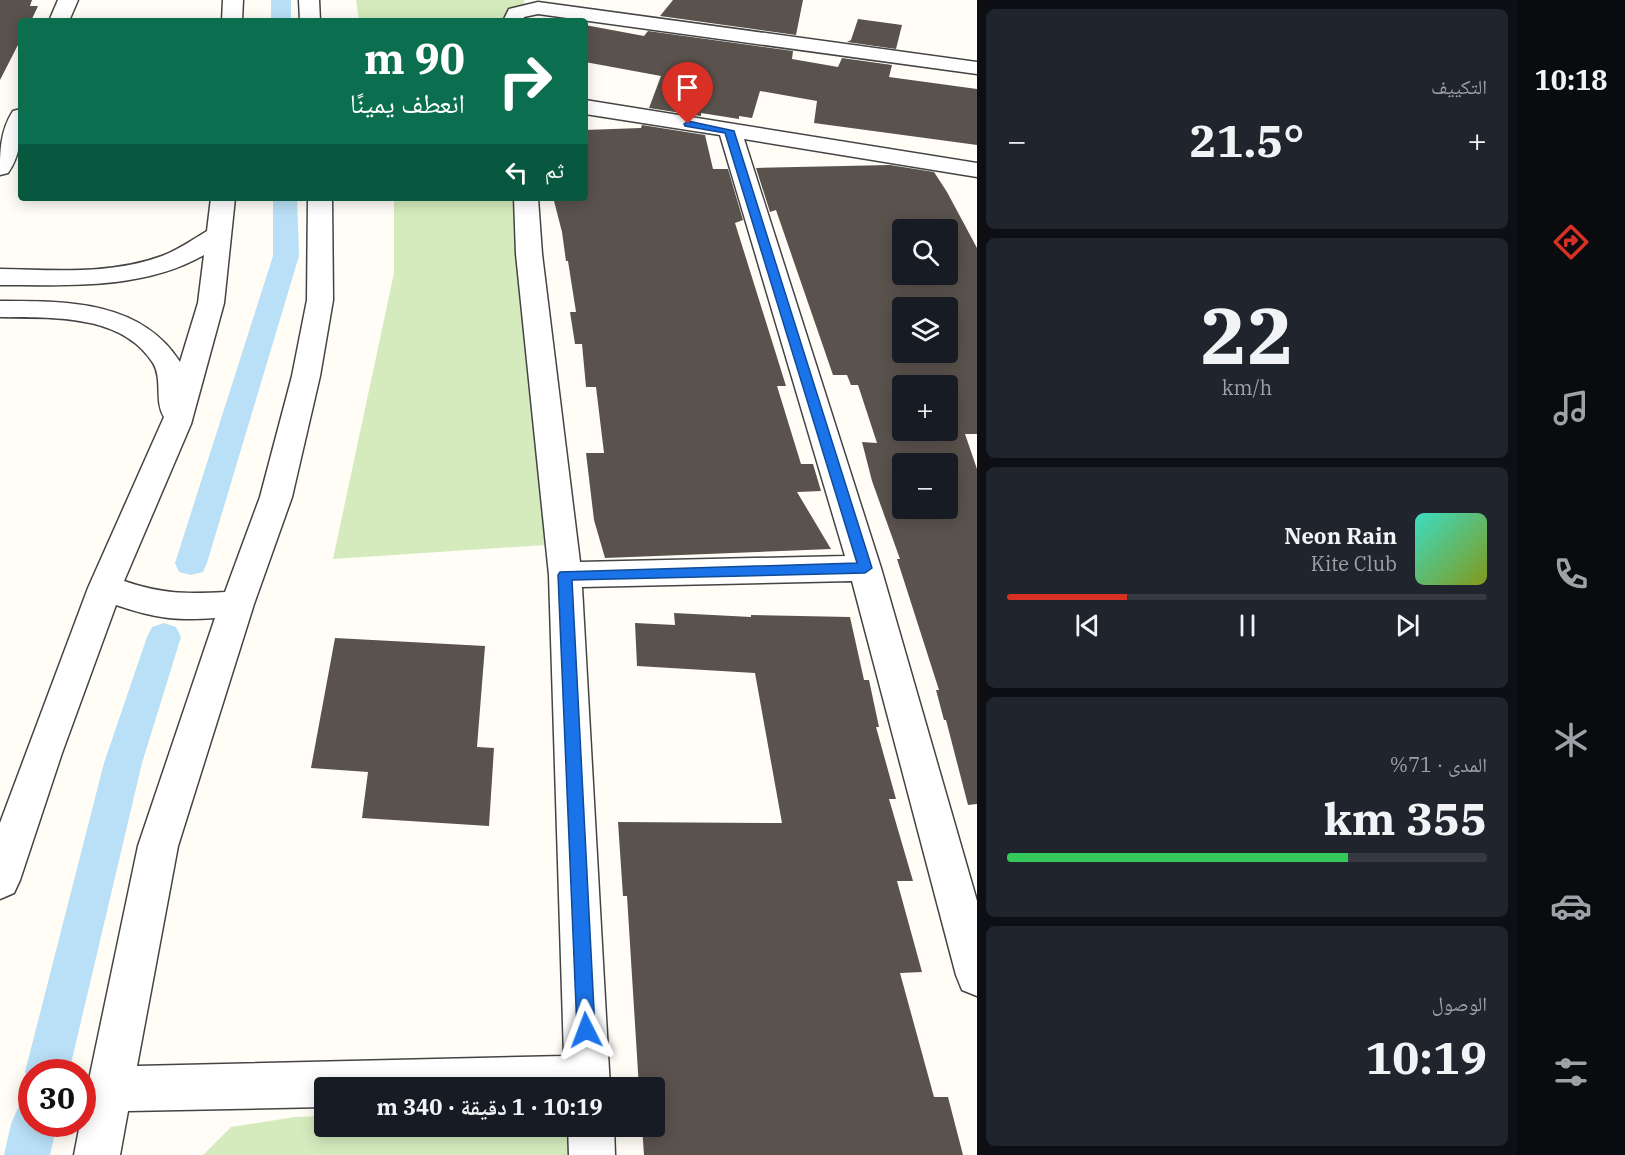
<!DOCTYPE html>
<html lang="ar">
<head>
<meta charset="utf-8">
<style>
  :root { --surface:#171b24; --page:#20242c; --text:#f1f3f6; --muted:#9ea1a6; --line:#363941; --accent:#d93025 }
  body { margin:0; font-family:"IBM Plex Serif","Noto Naskh Arabic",serif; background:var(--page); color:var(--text); direction:rtl; height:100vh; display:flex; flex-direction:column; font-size:22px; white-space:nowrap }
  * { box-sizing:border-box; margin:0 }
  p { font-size:20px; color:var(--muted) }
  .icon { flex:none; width:33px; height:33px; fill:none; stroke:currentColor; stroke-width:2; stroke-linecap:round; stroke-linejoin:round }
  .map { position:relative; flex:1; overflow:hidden; direction:ltr }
  .sheet { display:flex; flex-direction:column; gap:9px; padding:9px; background:#0d0f14; width:540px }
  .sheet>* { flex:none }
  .guide { position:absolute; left:18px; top:18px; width:570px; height:183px; border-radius:6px; box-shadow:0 3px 15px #0003; direction:rtl; background:#0b6e4f; color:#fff; overflow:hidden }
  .buttons { position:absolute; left:892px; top:219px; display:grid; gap:12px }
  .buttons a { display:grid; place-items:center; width:66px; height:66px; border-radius:6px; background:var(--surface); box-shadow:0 3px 15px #0003; font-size:30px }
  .speed { position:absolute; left:18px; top:1059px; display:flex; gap:12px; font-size:30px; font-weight:700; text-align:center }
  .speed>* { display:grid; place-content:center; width:78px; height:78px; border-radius:50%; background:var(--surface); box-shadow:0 3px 15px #0003; line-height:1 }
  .speed .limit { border:9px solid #d22; background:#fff; color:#111 }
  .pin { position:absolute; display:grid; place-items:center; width:51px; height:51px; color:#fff; margin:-62px -26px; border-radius:50% 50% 50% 0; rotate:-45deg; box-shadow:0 0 6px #0007 }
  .pin .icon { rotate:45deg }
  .me { position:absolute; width:66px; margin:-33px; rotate:357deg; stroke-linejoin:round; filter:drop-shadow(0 0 4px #0008) }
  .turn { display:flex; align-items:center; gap:21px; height:126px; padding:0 24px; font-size:27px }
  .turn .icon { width:78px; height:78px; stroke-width:2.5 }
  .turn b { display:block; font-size:42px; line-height:51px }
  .then { display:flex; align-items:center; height:57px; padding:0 24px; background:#0003; gap:12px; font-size:22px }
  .big { font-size:45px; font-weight:800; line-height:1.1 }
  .sheet .card { flex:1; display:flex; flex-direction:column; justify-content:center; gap:9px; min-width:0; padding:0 21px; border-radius:9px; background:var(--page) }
  .sheet .dial { align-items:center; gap:0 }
  .dial b { font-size:78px; line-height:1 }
  .song { display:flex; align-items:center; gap:18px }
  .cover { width:72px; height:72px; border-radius:9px; background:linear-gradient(135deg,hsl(170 70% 55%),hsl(70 70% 35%)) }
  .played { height:6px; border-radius:3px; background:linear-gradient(90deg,var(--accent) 25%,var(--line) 25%) }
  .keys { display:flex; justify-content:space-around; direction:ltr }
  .heat { display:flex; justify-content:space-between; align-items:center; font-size:33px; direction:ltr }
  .charge { height:9px; border-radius:4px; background:linear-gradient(90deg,#34c759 71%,var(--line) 0) }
  .trip { position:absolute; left:314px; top:1077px; width:351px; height:60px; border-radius:6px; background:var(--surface); box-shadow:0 3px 15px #0003; font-weight:800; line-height:60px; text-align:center; direction:rtl }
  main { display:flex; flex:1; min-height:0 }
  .dock { display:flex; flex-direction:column; width:108px; justify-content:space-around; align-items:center; background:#090b0e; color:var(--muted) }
  .dock .icon { width:42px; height:42px }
  .dock .selected { color:var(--accent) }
  .dock b { font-size:27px; color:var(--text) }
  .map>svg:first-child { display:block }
  .green { fill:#d5ebbd }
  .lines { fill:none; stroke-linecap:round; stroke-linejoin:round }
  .canal { fill:#b9e0f7; fill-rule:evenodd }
  .building { fill:#5a524d; fill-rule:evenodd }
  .minor-casing { stroke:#444; stroke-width:3 }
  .minor { fill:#fff; fill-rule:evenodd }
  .route { fill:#1a73e8; stroke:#114b97; stroke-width:1.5 }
</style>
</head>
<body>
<main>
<nav class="dock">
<b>10:18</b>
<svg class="icon selected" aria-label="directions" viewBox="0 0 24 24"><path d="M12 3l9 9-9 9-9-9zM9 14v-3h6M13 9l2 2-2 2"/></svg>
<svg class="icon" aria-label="music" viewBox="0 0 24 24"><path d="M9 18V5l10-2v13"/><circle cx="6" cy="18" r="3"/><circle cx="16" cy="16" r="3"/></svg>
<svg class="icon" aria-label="phone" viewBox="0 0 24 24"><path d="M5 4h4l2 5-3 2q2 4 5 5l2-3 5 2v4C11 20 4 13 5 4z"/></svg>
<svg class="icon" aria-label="climate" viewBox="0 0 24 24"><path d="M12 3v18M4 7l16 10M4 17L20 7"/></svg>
<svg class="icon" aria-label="car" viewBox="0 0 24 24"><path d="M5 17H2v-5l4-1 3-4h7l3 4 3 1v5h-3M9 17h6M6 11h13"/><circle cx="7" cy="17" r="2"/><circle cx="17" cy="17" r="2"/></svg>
<svg class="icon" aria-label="filters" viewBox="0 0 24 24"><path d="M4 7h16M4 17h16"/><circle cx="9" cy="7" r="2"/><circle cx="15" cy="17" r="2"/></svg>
</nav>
<section class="sheet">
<div class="card"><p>التكييف</p>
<div class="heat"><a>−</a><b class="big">21.5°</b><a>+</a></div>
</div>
<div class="card dial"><b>22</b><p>km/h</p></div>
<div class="card">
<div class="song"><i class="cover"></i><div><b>Neon Rain</b><p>Kite Club</p></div></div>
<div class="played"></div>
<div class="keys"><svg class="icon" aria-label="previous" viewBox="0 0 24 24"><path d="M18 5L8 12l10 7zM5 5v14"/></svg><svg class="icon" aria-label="pause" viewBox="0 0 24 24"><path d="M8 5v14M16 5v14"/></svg><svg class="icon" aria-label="next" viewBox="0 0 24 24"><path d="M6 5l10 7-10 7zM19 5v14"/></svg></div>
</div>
<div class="card"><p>المدى · 71%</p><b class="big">355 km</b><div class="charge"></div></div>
<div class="card"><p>الوصول</p><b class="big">10:19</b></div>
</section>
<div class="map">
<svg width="977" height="1155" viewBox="0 0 977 1155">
  <rect width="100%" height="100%" fill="#fffdf5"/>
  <!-- green -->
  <g class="green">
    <path d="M356,0h168l2,21h-167z"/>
    <path d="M394,198h127l40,346 -228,15 61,-286z"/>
    <path d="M324,1116v10l248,1 2,28h-371l28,-28 64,-10z"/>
  </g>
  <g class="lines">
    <!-- canal -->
    <g class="canal">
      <rect x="271" y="0" width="20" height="21"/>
      <path d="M273,198h24l2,58 -92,307 -4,9 -12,3 -12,-3 -4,-9 98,-307z"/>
      <path d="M164,623l12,4 5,10 -39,126 -73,309h-37v16l-7,-16 79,-309 43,-126 5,-10z"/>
      <path d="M32,1102v22h25l-7,31h-46l7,-31 7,-16z"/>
    </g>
  </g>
  <!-- building -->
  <g class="building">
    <path d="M0,0h32l-2,6h8l-7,15h-10v18l-21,41z"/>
    <path d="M673,0h130l-7,35 -136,-19z"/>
    <path d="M858,19l44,6 -6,24 -49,-7 4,-2z"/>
    <path d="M585,25l59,11 4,-5 145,20 -1,8 46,8 4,-9 50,7 -3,12 88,12v56l-163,-22 3,-22 -57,-10 -8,27 -13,-2v3l-38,-6v3l-52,-8 12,-32 -76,-14z"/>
    <path d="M642,125l63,10 8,34h15l15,51 -8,3 51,163h-9l24,78h12l8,27 -24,1 34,57 -226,9 -11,-38 -8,-67h18l-8,-66h-10l-4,-43h-7l-5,-32h6l-8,-51h-2l-4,-29 -8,-31 31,-2v-69l56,-2z"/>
    <path d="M890,165l44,7 13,20 30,56v186h-12l12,35v335l-9,1 -22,-85h-2l-8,-30h3l-42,-131h3l-28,-78 -10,-39 15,1 -19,-58h-7l-4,-10h-14l-57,-165 -6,2 -14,-44zM903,230h45v44h-45zM903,308h45v44h-45zM903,386h45v44h-45zM903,464h45v44h-45z"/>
    <path d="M674,613l77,4v-2l99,2 14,63h5l10,47h-3l20,72h-7l24,82h-16l25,91 -22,1 34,124h14l15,58h-319l-2,-29h12v-38h-15l-12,-192h-4l-5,-74 164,1 -27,-150 -118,-7 -2,-43 40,2z"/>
    <path d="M335,638l150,8 -8,101 17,1 -5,78 -127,-8 6,-46 -57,-4z"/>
  </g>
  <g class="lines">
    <defs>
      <g id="minor">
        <path d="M58,0h20l-9,21h-20z"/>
        <path d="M223,0h20l-1,21h-20z"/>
        <path d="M299,0h20l1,21h-20z"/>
        <path d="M538,2l439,60v12l-439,-60 -14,3 -1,4h-20l6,-12z"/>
        <path d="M585,100l392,63v14l-233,-38 137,429 96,333v95l-15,-6 -6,-15 -104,-394 -270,6 28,501h-286v19l-196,4 -8,44h-46l6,-31h2v-11l56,-267 77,-228c-41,3 -60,0 -99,-13l-54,148 -42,127 -6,13 -14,6v-76l88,-235 76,-171c-10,-16 -1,-38 -11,-54 -32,-50 -102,-45 -153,-46v-16c65,0 141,-1 180,61l18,-59 6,-48c-61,35 -136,30 -204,30v-16c53,1 111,6 162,-13 16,-6 30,-16 45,-25l4,-33h24l-11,105 -33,121 -67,157c38,13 62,13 101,11l35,-95 32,-121 15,-76 1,-102h24l1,102 -13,76 -28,121 -38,107 -76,242 -41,220 427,-10 -15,-481 -33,-321 -2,-56h24l4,56 38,308 265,-6 -125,-421 -135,-21z"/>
        <path d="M21,109c0,23 1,44 -13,64l-8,2c0,-23 0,-44 13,-64z"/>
        <path d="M568,1126h46l1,29h-46z"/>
      </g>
    </defs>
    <!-- minor casing -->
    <use href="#minor" class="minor-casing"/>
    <!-- minor -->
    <use href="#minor" class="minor"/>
  </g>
  <!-- route -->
  <path class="route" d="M688,121l46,10 138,437 -7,5 -293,7 23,450 -3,7 -6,3 -7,-3 -2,-7 -19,-455 2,-3 297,-9 -132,-430 -40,-7 -1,-2z"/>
</svg>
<div class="buttons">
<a><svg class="icon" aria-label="search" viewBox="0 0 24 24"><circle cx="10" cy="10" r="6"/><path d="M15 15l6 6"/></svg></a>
<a><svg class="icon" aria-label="layers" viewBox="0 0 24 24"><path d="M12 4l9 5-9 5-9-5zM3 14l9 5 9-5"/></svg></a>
<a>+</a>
<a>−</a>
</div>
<div class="speed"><div class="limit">30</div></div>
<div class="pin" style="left:688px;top:124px;background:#d93025"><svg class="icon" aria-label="arrive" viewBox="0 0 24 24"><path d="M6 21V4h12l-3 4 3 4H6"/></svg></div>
<svg class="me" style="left:586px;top:1030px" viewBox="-20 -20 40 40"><path d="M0-17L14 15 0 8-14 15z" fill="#1a73e8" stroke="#fff" stroke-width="4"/></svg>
<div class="trip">10:19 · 1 دقيقة · 340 m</div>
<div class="guide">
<div class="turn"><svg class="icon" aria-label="right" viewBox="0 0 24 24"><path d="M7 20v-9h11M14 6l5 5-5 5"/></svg><div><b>90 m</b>انعطف يمينًا</div></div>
<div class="then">ثم<svg class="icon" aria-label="left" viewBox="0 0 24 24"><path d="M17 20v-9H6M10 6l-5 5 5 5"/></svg></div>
</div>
</div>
</main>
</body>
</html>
